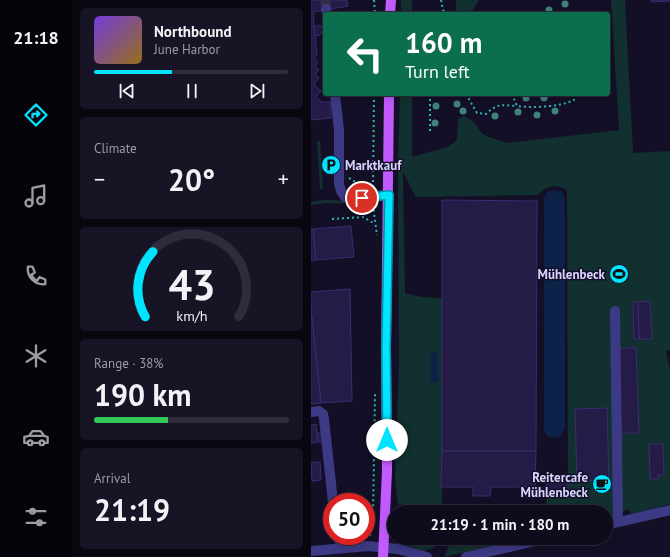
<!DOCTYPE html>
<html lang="en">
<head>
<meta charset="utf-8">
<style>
  :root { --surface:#0e0b1c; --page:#171425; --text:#f1f3f6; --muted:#9b9ba3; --line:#2e2b3b; --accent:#00e5ff }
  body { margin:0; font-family:"PT Sans",sans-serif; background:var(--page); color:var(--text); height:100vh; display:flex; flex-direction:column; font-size:15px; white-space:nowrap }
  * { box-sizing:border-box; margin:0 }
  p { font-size:13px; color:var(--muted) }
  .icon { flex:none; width:22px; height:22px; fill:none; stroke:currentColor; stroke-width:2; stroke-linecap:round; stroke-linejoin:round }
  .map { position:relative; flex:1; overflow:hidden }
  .drawer { display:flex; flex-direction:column; gap:8px; padding:8px; background:#08060f; width:239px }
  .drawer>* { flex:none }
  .top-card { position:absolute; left:12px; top:12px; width:287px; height:84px; border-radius:4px; box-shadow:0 2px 10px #0003,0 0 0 1px var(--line); background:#0b6e4f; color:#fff; overflow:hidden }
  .speed { position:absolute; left:12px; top:493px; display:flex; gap:8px; font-size:20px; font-weight:700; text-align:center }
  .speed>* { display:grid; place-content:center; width:52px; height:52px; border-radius:50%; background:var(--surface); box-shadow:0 2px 10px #0003,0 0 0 1px var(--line); line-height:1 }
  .speed .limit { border:6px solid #d22; background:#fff; color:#111 }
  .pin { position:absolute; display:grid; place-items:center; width:34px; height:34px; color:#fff; margin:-17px; border:2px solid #fff; border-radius:50%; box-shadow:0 1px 4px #0007 }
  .me { position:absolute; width:44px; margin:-22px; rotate:0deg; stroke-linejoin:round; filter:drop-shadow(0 0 3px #0008) }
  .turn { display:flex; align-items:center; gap:14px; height:84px; padding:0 16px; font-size:18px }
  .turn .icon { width:52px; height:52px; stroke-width:2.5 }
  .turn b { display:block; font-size:28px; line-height:34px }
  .big { font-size:30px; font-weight:800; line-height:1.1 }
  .drawer .widget { flex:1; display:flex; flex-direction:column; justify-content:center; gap:6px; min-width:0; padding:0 14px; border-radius:6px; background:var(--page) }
  .drawer .dial { align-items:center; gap:0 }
  .dial svg { height:104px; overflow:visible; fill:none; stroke:var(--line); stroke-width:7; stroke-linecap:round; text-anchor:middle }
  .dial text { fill:var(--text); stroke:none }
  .song { display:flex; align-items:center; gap:12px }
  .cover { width:48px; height:48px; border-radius:6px; background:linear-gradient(135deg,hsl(260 70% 55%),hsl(40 70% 35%)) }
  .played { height:4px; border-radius:2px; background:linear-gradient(90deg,var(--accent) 40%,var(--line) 40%) }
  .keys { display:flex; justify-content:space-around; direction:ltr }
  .heat { display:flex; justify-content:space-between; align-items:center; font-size:22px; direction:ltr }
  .charge { height:6px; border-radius:3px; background:linear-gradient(90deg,#34c759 38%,var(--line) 0) }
  .trip { position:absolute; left:76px; top:505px; width:226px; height:40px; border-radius:20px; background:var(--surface); box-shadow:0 2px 10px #0003,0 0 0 1px var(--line); font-weight:800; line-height:40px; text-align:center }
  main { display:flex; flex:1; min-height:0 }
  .tabs { display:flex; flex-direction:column; width:72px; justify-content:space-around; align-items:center; background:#06040b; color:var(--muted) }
  .tabs .icon { width:28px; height:28px }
  .tabs .selected { color:var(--accent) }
  .tabs b { font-size:18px; color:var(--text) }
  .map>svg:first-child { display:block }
  .green { fill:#12302f }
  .water { fill:#0c2248 }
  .building { fill:#241b47; stroke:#3b2d73 }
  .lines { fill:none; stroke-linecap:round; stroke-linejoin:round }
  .minor-tunnel { stroke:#312d47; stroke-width:10; stroke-dasharray:10 5; stroke-linecap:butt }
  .path { stroke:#2fb8b0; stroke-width:2; stroke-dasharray:2 3; stroke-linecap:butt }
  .minor { stroke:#3d3a85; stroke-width:10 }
  .major { stroke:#c25bff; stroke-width:10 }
  .tree { fill:#3d827b }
  .route-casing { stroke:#0095a6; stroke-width:10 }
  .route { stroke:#00e5ff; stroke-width:7 }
  .labels { text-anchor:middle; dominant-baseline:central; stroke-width:3; stroke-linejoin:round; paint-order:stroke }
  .poi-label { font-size:13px; font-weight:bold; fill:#d9d4ff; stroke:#130f26; text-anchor:end }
</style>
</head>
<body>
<main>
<nav class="tabs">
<b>21:18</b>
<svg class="icon selected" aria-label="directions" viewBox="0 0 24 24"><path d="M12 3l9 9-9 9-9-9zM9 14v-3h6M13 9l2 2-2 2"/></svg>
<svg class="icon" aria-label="music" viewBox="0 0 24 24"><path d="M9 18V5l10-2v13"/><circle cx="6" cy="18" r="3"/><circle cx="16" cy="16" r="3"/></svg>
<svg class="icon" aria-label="phone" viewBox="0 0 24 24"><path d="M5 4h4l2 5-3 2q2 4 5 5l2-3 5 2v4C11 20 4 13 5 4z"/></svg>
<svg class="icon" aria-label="climate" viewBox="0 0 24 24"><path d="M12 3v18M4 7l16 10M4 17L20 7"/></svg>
<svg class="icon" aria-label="car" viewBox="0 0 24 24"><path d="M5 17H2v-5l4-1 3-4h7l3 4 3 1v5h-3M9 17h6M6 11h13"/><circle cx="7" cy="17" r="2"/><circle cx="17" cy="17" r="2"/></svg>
<svg class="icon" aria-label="filters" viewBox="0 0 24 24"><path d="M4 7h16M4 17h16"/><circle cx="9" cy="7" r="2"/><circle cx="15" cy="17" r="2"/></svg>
</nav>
<section class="drawer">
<div class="widget">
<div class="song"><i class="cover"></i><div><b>Northbound</b><p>June Harbor</p></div></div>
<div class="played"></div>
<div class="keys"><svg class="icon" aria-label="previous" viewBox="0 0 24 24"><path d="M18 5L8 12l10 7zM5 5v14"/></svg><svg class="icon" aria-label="pause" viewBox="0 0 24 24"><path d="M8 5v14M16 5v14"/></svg><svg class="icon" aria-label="next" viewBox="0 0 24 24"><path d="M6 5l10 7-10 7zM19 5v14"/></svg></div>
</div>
<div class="widget"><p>Climate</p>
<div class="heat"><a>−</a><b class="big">20°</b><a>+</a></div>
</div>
<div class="widget dial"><svg viewBox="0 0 100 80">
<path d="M14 69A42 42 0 1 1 86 69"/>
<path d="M14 69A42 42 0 0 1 20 19" stroke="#00e5ff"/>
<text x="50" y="56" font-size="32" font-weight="700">43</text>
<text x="50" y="72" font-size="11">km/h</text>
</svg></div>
<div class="widget"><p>Range · 38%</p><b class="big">190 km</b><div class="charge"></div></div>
<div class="widget"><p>Arrival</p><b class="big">21:19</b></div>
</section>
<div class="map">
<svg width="359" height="557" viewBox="0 0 359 557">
  <rect width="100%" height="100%" fill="#130f26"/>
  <!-- green -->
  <g class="green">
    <rect x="90" y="0" width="11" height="14"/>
    <path d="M145,0h23l-6,10 -17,4z"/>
    <path d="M300,0h14l8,153 37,-2v199l-4,1 4,19v134l-38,10 -4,-5 -17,9 -5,2v-8h-60l1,-20 21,-1 -1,-301c-12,-7 -19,-4 -30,5l-121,2 -13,-25 2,122h4l12,3 21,1v214h-40v-1h-1v-7h-3l-3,-24 4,-118 -1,-198 2,-70h12v63l36,-10 9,-7 1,-21 6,-3 11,7 7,11 13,5 13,4 111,-13z"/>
    <path d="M6,141h3l3,48h-3z"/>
    <path d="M13,200l39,1v3l-38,-1 -14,2v-3z"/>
    <path d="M89,538h40l-6,10 -10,3 -24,-8z"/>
    <path d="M142,538h73l-82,19z"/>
  </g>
  <!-- water -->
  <g class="water">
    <path d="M244,190l7,2 3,9v227l-4,8 -6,2 -7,-2 -4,-5v-233l3,-6z"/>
    <path d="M126,351l1,31 -7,1v-31z"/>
  </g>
  <!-- building -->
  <g class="building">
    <path d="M0,0h36l1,6 -35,6 4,42 -3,4 4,4 -3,4 4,4 -4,4 4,4 -5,7 7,6 -5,6 6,5h8l1,16 -20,2z"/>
    <path d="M340,0h19v1l-19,1z"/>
    <path d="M8,25l6,3 -5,7 -5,1 -1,-10h4z"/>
    <path d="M131,200l95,1 -1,250h-94z"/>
    <path d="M40,226l3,31 -38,3 -3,-31z"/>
    <path d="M0,229h2l3,31 -5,1z"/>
    <path d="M39,289l2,112 -31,2 -10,-94v-17z"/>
    <path d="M339,301l2,38h-13l-1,-37z"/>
    <path d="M322,302h5l1,37h-5z"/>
    <path d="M0,309l10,94 -10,1z"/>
    <path d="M308,348h17l3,85h-18z"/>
    <path d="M296,408l2,72 -32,1 -2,-72z"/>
    <path d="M5,424l2,18 -7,1v-18z"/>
    <path d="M6,433h4l1,9h-4z"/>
    <path d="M338,444h14l1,31h-6v4h-8z"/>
    <path d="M131,451h94l-1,36h-44l-1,9h-17v-9h-32z"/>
    <path d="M9,462l1,18 -9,1 -1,-18z"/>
    <path d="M257,481v11h-21l-1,-10z"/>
  </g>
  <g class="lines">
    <!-- minor-tunnel -->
    <path class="minor-tunnel" d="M14,0l1,9"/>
    <!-- path -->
    <g class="path">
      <path d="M63,0l1,14"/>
      <path d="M130,0l2,10 3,4"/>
      <path d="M247,14l4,-2 9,2"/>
      <path d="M119,94v40"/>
      <path d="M155,94l11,19 9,1c12,-11 15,-9 31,-8"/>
      <path d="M201,94l5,12c16,2 43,1 57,-6l2,-6"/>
      <path d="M38,178l15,9"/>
      <path d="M62,187l1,-93"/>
      <path d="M62,205l4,30"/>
      <path d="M21,219l31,-2 12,7"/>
      <path d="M59,536l3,-19 2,-124"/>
    </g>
    <!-- minor -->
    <g class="minor">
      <path d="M15,9l1,5"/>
      <path d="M24,94l4,37v53l2,7 4,6h17l27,-2"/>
      <path d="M304,311l3,211"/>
      <path d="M0,412l8,-1 4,3 1,5 9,83"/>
      <path d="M295,525l64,-15"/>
      <path d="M28,536l2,12"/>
      <path d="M0,551l57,-5 30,3 29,8"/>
      <path d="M155,557l82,-19"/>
    </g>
    <!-- major -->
    <g class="major">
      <path d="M79,14l1,-14"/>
      <path d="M72,557l4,-86 -1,-123 3,-254"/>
    </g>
  </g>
  <!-- trees -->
  <g class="tree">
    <circle cx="254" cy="4" r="3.5"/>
    <circle cx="238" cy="10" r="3.5"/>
    <circle cx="215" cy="98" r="3.5"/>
    <circle cx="233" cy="98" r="3.5"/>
    <circle cx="146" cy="104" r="3.5"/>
    <circle cx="125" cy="106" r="3.5"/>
    <circle cx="152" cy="111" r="3.5"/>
    <circle cx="244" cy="111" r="3.5"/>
    <circle cx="207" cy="112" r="3.5"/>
    <circle cx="226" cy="115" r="3.5"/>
    <circle cx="184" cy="116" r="3.5"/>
    <circle cx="124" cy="123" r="3.5"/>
  </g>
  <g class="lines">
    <defs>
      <path id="route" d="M51,198l27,-3 -3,153 1,92"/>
    </defs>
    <!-- route casing -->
    <use href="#route" class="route-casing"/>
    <!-- route -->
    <use href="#route" class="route"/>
  </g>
  <!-- icons -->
  <defs>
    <symbol id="parking-disc" viewBox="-11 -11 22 22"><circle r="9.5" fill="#00e5ff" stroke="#130f26"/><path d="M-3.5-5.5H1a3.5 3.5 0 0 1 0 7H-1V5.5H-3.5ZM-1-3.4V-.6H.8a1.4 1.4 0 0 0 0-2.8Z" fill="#111"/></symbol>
    <symbol id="stadium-disc" viewBox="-11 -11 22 22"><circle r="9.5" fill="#00e5ff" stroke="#130f26"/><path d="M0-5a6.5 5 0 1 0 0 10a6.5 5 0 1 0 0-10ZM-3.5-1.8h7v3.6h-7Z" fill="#111"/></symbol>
    <symbol id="cafe-disc" viewBox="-11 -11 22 22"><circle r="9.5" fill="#00e5ff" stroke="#130f26"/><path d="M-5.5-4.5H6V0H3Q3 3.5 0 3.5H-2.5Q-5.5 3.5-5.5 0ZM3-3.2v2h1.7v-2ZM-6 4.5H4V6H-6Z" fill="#111"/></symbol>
  </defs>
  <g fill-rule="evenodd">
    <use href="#parking-disc" x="9" y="154" width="22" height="22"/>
    <use href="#stadium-disc" x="297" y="263" width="22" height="22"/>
    <use href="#cafe-disc" x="280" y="473" width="22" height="22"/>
  </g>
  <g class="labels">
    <!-- poi labels -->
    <g class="poi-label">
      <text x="34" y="165" text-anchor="start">Marktkauf</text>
      <text x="294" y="274">Mühlenbeck</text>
      <text x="277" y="477">Reitercafe<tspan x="277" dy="15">Mühlenbeck</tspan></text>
    </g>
  </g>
</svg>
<div class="speed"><div class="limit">50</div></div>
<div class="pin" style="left:51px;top:198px;background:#d93025"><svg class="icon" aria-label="arrive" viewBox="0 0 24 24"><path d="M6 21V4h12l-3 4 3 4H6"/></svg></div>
<svg class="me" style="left:76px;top:440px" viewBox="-20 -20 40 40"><circle r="19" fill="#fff"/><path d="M0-13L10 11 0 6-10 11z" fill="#00e5ff"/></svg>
<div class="trip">21:19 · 1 min · 180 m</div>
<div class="top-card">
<div class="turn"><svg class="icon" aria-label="left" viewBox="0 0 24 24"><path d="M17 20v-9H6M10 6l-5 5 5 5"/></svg><div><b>160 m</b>Turn left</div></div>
</div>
</div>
</main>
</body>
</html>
